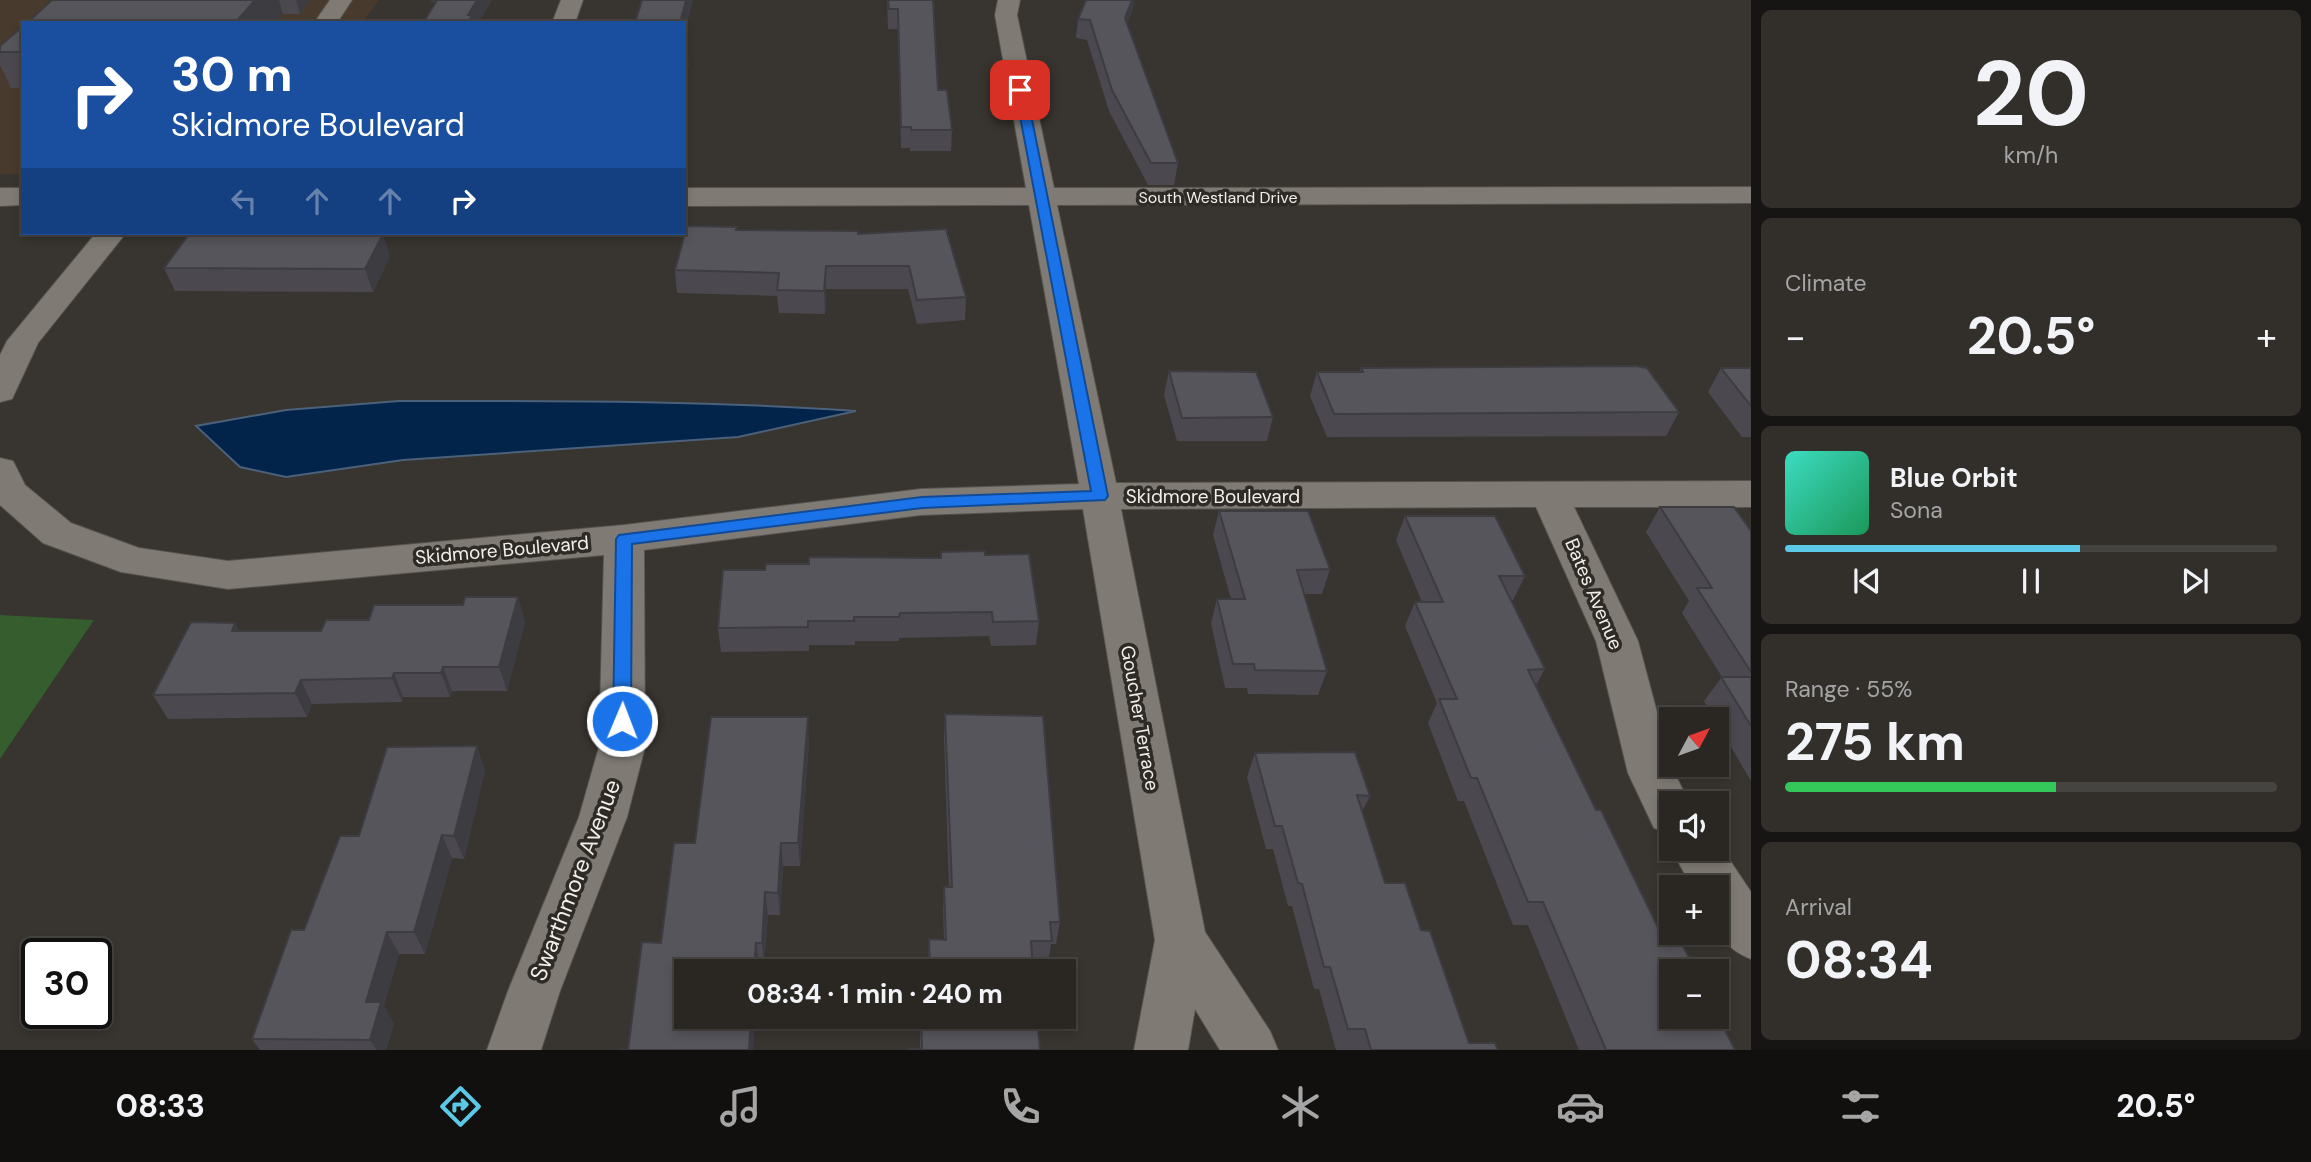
<!DOCTYPE html>
<html lang="en">
<head>
<meta charset="utf-8">
<style>
  :root { --surface:#2a2723; --page:#322f2b; --text:#f1f3f6; --muted:#a5a5a6; --line:#464441; --accent:#5ac8e6 }
  body { margin:0; font-family:"DM Sans",sans-serif; background:var(--page); color:var(--text); height:100vh; display:flex; flex-direction:column; font-size:26px; white-space:nowrap }
  * { box-sizing:border-box; margin:0 }
  p { font-size:23px; color:var(--muted) }
  .icon { flex:none; width:38px; height:38px; fill:none; stroke:currentColor; stroke-width:2; stroke-linecap:round; stroke-linejoin:round }
  .map { position:relative; flex:1; overflow:hidden }
  .details { display:flex; flex-direction:column; gap:10px; padding:10px; background:#171513; width:560px }
  .details>* { flex:none }
  .guide { position:absolute; left:21px; top:21px; width:665px; height:214px; border-radius:0px; box-shadow:0 4px 10px #0003,0 0 0 2px var(--line); background:#1a4fa0; color:#fff; overflow:hidden }
  .needle { width:46px; rotate:49deg }
  .fabs { position:absolute; left:1659px; top:707px; display:grid; gap:14px }
  .fabs a { display:grid; place-items:center; width:70px; height:70px; border-radius:0px; background:var(--surface); box-shadow:0 4px 10px #0003,0 0 0 2px var(--line); font-size:35px }
  .speed { position:absolute; left:21px; top:938px; display:flex; gap:14px; font-size:35px; font-weight:700; text-align:center }
  .speed>* { display:grid; place-content:center; width:91px; height:91px; border-radius:50%; background:var(--surface); box-shadow:0 4px 10px #0003,0 0 0 2px var(--line); line-height:1 }
  .speed .limit { border:4px solid #111; border-radius:10px; background:#fff; color:#111 }
  .pin { position:absolute; display:grid; place-items:center; width:60px; height:60px; color:#fff; margin:-30px; border-radius:14px; box-shadow:0 4px 10px #0006 }
  .me { position:absolute; width:77px; margin:-38px; rotate:1deg; stroke-linejoin:round; filter:drop-shadow(0 0 5px #0008) }
  .turn { display:flex; align-items:center; gap:24px; height:147px; padding:0 35px; font-size:32px }
  .turn .icon { width:91px; height:91px; stroke-width:2.5 }
  .turn b { display:block; font-size:49px; line-height:60px }
  .lanes { display:flex; align-items:center; height:66px; padding:0 35px; background:#0003; justify-content:center; gap:35px; direction:ltr }
  .lanes .off { opacity:.35 }
  .big { font-size:52px; font-weight:700; line-height:1.1 }
  .details .card { flex:1; display:flex; flex-direction:column; justify-content:center; gap:10px; min-width:0; padding:0 24px; border-radius:10px; background:var(--page) }
  .details .dial { align-items:center; gap:0 }
  .dial b { font-size:91px; line-height:1 }
  .song { display:flex; align-items:center; gap:21px }
  .cover { width:84px; height:84px; border-radius:10px; background:linear-gradient(135deg,hsl(170 70% 55%),hsl(150 70% 35%)) }
  .played { height:7px; border-radius:4px; background:linear-gradient(90deg,var(--accent) 60%,var(--line) 60%) }
  .keys { display:flex; justify-content:space-around; direction:ltr }
  .heat { display:flex; justify-content:space-between; align-items:center; font-size:38px; direction:ltr }
  .charge { height:10px; border-radius:5px; background:linear-gradient(90deg,#34c759 55%,var(--line) 0) }
  .trip { position:absolute; left:674px; top:959px; width:402px; height:70px; border-radius:0px; background:var(--surface); box-shadow:0 4px 10px #0003,0 0 0 2px var(--line); font-weight:700; line-height:70px; text-align:center }
  .tab-bar { display:flex; height:112px; justify-content:space-around; align-items:center; background:#11100e; color:var(--muted) }
  .tab-bar .icon { width:49px; height:49px }
  .tab-bar .current { color:var(--accent) }
  .tab-bar b { font-size:32px; color:var(--text) }
  main { display:flex; flex:1; min-height:0 }
  .map>svg:first-child { display:block }
  .commercial { fill:#483a2c }
  .green { fill:#355d2d }
  .water { fill:#03244a; stroke:#4b617a; stroke-width:2 }
  .lines { fill:none; stroke-linecap:round; stroke-linejoin:round }
  .minor-casing { stroke:#56534e; stroke-width:2 }
  .minor { fill:#7f7b74; fill-rule:evenodd }
  .wall { fill:#4b494f }
  .shaded-wall { fill:#3d3c40 }
  .building { fill:#57555c; stroke:#3d3c40; stroke-width:2 }
  .route { fill:#1a73e8; stroke:#114b97; stroke-width:2 }
  .labels { text-anchor:middle; dominant-baseline:central; stroke-width:7; stroke-linejoin:round; paint-order:stroke }
  .far-street-label { font-size:16px; fill:#f2efeb; stroke:#2e2a25 }
  .street-label { font-size:19px; fill:#f2efeb; stroke:#2e2a25 }
  .near-street-label { font-size:23px; fill:#f2efeb; stroke:#2e2a25 }
</style>
</head>
<body>
<main>
<div class="map">
<svg width="1751" height="1050" viewBox="0 0 1751 1050">
  <rect width="100%" height="100%" fill="#38342f"/>
  <!-- commercial -->
  <path class="commercial" d="M0,0h379l-17,23h-339v151h-23z"/>
  <!-- green -->
  <path class="green" d="M0,615l94,5 -94,139z"/>
  <!-- water -->
  <path class="water" d="M399,401c152,0 305,-1 457,10l-118,26 -335,23 -117,17 -46,-10 -44,-41 90,-16z"/>
  <g class="lines">
    <defs>
      <g id="minor">
        <path d="M330,0h22l-15,23h-23z"/>
        <path d="M561,0h22l-8,23h-23z"/>
        <path d="M998,0h22l-3,15 37,173 697,-1v16l-694,2 59,278 635,-2v26h-177l64,134 33,124 18,38h-18v31l-17,-6 -26,-55 -32,-132 -60,-134 -415,2 84,423 65,99 8,19h-58l-25,-41 -7,41h-54l21,-110 -72,-431 -162,6 -277,35 1,197 -18,70 -67,174 -19,59h-54l21,-59 71,-174 20,-70 5,-192 -376,34 -107,-17 -78,-29 -43,-38v-47l13,3 12,24 46,38 68,25 89,13 396,-36 297,-36 158,-5 -50,-279 -345,1v-18h342l-31,-173z"/>
        <path d="M0,188h23v17l-23,1z"/>
        <path d="M96,233h30l-88,110 -26,56 -12,3v-47l7,-14z"/>
        <path d="M1717,841l34,51v67c-36,-14 -34,-37 -34,-72h-25l-21,-38h46z"/>
      </g>
    </defs>
    <!-- minor casing -->
    <use href="#minor" class="minor-casing"/>
    <!-- minor -->
    <use href="#minor" class="minor"/>
  </g>
  <!-- wall -->
  <g class="wall">
    <path d="M52,0h259l-11,14h-17z"/>
    <path d="M887,0h46l5,90 14,40 -1,21h-41v-3h-9l-3,-119h-10z"/>
    <path d="M1133,9l-6,16 51,138 -4,22h-26l-39,-74 -22,-71 -11,-2 2,-19z"/>
    <path d="M23,26v62h-12l-11,-23v-19z"/>
    <path d="M737,230l121,4 108,63 -1,23 -48,4 -9,-35h-82l-1,25 -46,-1 -2,-17 -100,-3 -2,-23z"/>
    <path d="M390,256l-17,36 -198,-1 -11,-23z"/>
    <path d="M1361,368l318,44 -13,24 -339,1 -17,-41 7,-24h42z"/>
    <path d="M1721,368h30v69h-9l-34,-45z"/>
    <path d="M1169,371l104,46 -6,24h-90l-13,-46z"/>
    <path d="M1660,507l91,24v250l-34,-58v-4h-2l-11,-18 18,-24 -40,-64 7,-12 -43,-69z"/>
    <path d="M1219,511l111,58 -8,25h-18l23,77 -9,24 -70,-1 -1,-6h-22l-14,-65 6,-24h14l-18,-64z"/>
    <path d="M1405,516l120,60 -12,24h-2l34,69 -9,16 60,125 70,134 69,106h-156l-51,-125h-15l-49,-124h-6l-30,-78 9,-20 -32,-77 10,-24h7l-26,-62z"/>
    <path d="M985,555l54,66 -3,24 -45,1 -2,-10 -90,2v3h-44v4h-46v6l-88,1 -3,-24 47,-58 44,-6z"/>
    <path d="M518,597l7,25 -18,69h-55l-2,6h-47l-1,5 -90,2 -5,13 -139,2 -15,-24 82,-72 4,8h82l48,-11z"/>
    <path d="M945,714l115,208 -4,22h-5l-3,19h-16l1,8h-105l1,-32 15,1 -1,-30 1,-23h5l-5,-149z"/>
    <path d="M809,741l-9,125h-17l-3,49h-12l-4,50h-5l-131,85 33,-107 34,-100z"/>
    <path d="M1255,753l115,43 -8,16 23,71 36,47 48,113 29,7h-162l-17,-61h-5l-22,-83h-4l-15,-57h-7l-19,-72z"/>
    <path d="M485,770l-21,89 -12,-1 -27,96h-26l-15,52 10,18 -8,26h-126l-8,-11 107,-203z"/>
    <path d="M920,1017h117l-117,32z"/>
  </g>
  <!-- shaded-wall -->
  <g class="shaded-wall">
    <path d="M255,0h24l4,14 -7,9h-41z"/>
    <path d="M296,0h15l-11,14z"/>
    <path d="M477,0h15l-13,23h-11v-8z"/>
    <path d="M686,0h7l-9,36v-13h-4z"/>
    <path d="M1132,0h2l-1,9 -11,29 3,-20z"/>
    <path d="M687,45l2,20 -5,26v-32z"/>
    <path d="M383,234l7,22 -17,36 -8,-23z"/>
    <path d="M826,266v23l-1,25 -1,-23z"/>
    <path d="M518,597l7,25 -18,69 -8,-24z"/>
    <path d="M235,623l13,24 -16,-16z"/>
    <path d="M443,667l9,24 -2,6 -9,-24z"/>
    <path d="M394,673l9,24 -1,5 -10,-24z"/>
    <path d="M301,680l11,24 -5,13 -12,-24z"/>
    <path d="M808,717l1,24 -9,125 -2,-23z"/>
    <path d="M477,746l8,24 -21,89 -10,-23z"/>
    <path d="M442,835l10,23 -27,96 -11,-22z"/>
    <path d="M781,843l2,23 -3,49 -2,-22z"/>
    <path d="M765,892l3,23 -4,50 -2,-22z"/>
    <path d="M387,932l12,22 -15,52 10,18 -8,26h-9l-7,-10 -4,-38z"/>
    <path d="M756,943l3,22 -1,6h-4z"/>
    <path d="M751,1017h4l-2,33h-4z"/>
  </g>
  <!-- building -->
  <g class="building">
    <path d="M52,0h203l-20,23h-208z"/>
    <path d="M432,0h45l-9,15 4,1 -4,7h-45l13,-21h-5z"/>
    <path d="M642,0h44l-6,23h-45z"/>
    <path d="M888,0h45l5,90h9l5,40h-41v-3h-10l-3,-118h-9z"/>
    <path d="M1086,0h46l-7,18 53,145h-27l-39,-73 -22,-70 -12,-1z"/>
    <path d="M23,26v26h-23v-6z"/>
    <path d="M684,45h3l-3,14z"/>
    <path d="M687,226l50,1 -1,3 122,1v3l88,-5 20,68 -49,3 -8,-34h-83l-2,25 -47,-1 2,-17 -104,-3z"/>
    <path d="M190,233h63l130,1 -18,35 -201,-1z"/>
    <path d="M1636,366l11,2 32,44 -345,2 -17,-42h46l-2,-4z"/>
    <path d="M1721,368h30v38z"/>
    <path d="M1169,371l87,1 17,45 -91,1z"/>
    <path d="M1660,507h74l17,24v141l-54,-84h15z"/>
    <path d="M1219,511h89l22,58 -33,1 30,101 -72,-1 -1,-6h-21l-16,-65h28z"/>
    <path d="M1405,516h90l30,60h-26l46,93 -17,1 68,140h5l65,134h16l14,27h-25v46h46v-3l18,36h-129l-63,-148h-15l-51,-124h-6l-32,-79h18l-42,-97h28z"/>
    <path d="M985,551v4l44,-1 10,67 -46,1 -1,-10 -92,1 -1,4h-45v4h-46v6l-90,1 5,-58h42l1,-6h43v-7l132,1v-6z"/>
    <path d="M465,597h53l-19,70h-56l-2,6h-47l-2,5 -91,2 -6,13 -142,2 38,-73 44,1 -3,8h89l5,-11h43l5,-15h89z"/>
    <path d="M1721,677h30v49z"/>
    <path d="M945,714l98,2 17,206h-10l2,19h-21l2,30h-103l-1,-32 17,1 -2,-53h8z"/>
    <path d="M711,717h97l-10,126h-17l-3,50 -13,-1 -3,51h-6l-2,28h-68v46h65l-2,33h-129h8l14,-108 19,1 13,-100h21z"/>
    <path d="M477,746l-23,90 -12,-1 -28,97h-27l-21,70h15l-11,38 -118,-1 39,-109h13l36,-94h19l28,-89z"/>
    <path d="M1355,752l15,44 -13,-1 28,88h20l16,47 9,1 39,112h26l3,7h-127l-6,-21h-17l-18,-62h-6l-22,-83 -4,-1 -16,-57h-7l-20,-73z"/>
    <path d="M921,1017h116l3,33h-131v-1h13z"/>
  </g>
  <!-- route -->
  <path class="route" d="M1020,87l6,3 82,406 -3,4 -183,8 -290,36 -1,177 -3,6 -6,2 -7,-2 -2,-6 3,-182 3,-4 303,-38 169,-6 -76,-401z"/>
  <g class="labels">
    <!-- far-street labels -->
    <g class="far-street-label">
      <text x="1218" y="197">South Westland Drive</text>
    </g>
    <!-- street labels -->
    <g class="street-label">
      <text x="1213" y="496">Skidmore Boulevard</text>
      <text transform="translate(502 550) rotate(-5)">Skidmore Boulevard</text>
      <text transform="translate(1594 594) rotate(67)">Bates Avenue</text>
      <text transform="translate(1140 718) rotate(80)">Goucher Terrace</text>
    </g>
    <!-- near-street labels -->
    <g class="near-street-label">
      <text transform="translate(575 880) rotate(-69)">Swarthmore Avenue</text>
    </g>
  </g>
</svg>
<div class="fabs">
<a><svg class="needle" viewBox="-14 -14 28 28"><path d="M0-13l5 13h-10z" fill="#e53935"/><path d="M0 13l5-13h-10z" fill="#a5a5a6"/></svg></a>
<a><svg class="icon" aria-label="sound" viewBox="0 0 24 24"><path d="M4 9h4l5-4v14l-5-4H4zM17 9q2 3 0 6"/></svg></a>
<a>+</a>
<a>−</a>
</div>
<div class="speed"><div class="limit">30</div></div>
<div class="pin" style="left:1020px;top:90px;background:#d93025"><svg class="icon" aria-label="arrive" viewBox="0 0 24 24"><path d="M6 21V4h12l-3 4 3 4H6"/></svg></div>
<svg class="me" style="left:622px;top:721px" viewBox="-20 -20 40 40"><circle r="17" fill="#1a73e8" stroke="#fff" stroke-width="3"/><path d="M0-11L8 9 0 5-8 9z" fill="#fff"/></svg>
<div class="trip">08:34 · 1 min · 240 m</div>
<div class="guide">
<div class="turn"><svg class="icon" aria-label="right" viewBox="0 0 24 24"><path d="M7 20v-9h11M14 6l5 5-5 5"/></svg><div><b>30 m</b>Skidmore Boulevard</div></div>
<div class="lanes"><svg class="icon off" aria-label="left" viewBox="0 0 24 24"><path d="M17 20v-9H6M10 6l-5 5 5 5"/></svg><svg class="icon off" aria-label="ahead" viewBox="0 0 24 24"><path d="M12 20V5M6 11l6-6 6 6"/></svg><svg class="icon off" aria-label="ahead" viewBox="0 0 24 24"><path d="M12 20V5M6 11l6-6 6 6"/></svg><svg class="icon" aria-label="right" viewBox="0 0 24 24"><path d="M7 20v-9h11M14 6l5 5-5 5"/></svg></div>
</div>
</div>
<section class="details">
<div class="card dial"><b>20</b><p>km/h</p></div>
<div class="card"><p>Climate</p>
<div class="heat"><a>−</a><b class="big">20.5°</b><a>+</a></div>
</div>
<div class="card">
<div class="song"><i class="cover"></i><div><b>Blue Orbit</b><p>Sona</p></div></div>
<div class="played"></div>
<div class="keys"><svg class="icon" aria-label="previous" viewBox="0 0 24 24"><path d="M18 5L8 12l10 7zM5 5v14"/></svg><svg class="icon" aria-label="pause" viewBox="0 0 24 24"><path d="M8 5v14M16 5v14"/></svg><svg class="icon" aria-label="next" viewBox="0 0 24 24"><path d="M6 5l10 7-10 7zM19 5v14"/></svg></div>
</div>
<div class="card"><p>Range · 55%</p><b class="big">275 km</b><div class="charge"></div></div>
<div class="card"><p>Arrival</p><b class="big">08:34</b></div>
</section>
</main>
<nav class="tab-bar">
<b>08:33</b>
<svg class="icon current" aria-label="directions" viewBox="0 0 24 24"><path d="M12 3l9 9-9 9-9-9zM9 14v-3h6M13 9l2 2-2 2"/></svg>
<svg class="icon" aria-label="music" viewBox="0 0 24 24"><path d="M9 18V5l10-2v13"/><circle cx="6" cy="18" r="3"/><circle cx="16" cy="16" r="3"/></svg>
<svg class="icon" aria-label="phone" viewBox="0 0 24 24"><path d="M5 4h4l2 5-3 2q2 4 5 5l2-3 5 2v4C11 20 4 13 5 4z"/></svg>
<svg class="icon" aria-label="climate" viewBox="0 0 24 24"><path d="M12 3v18M4 7l16 10M4 17L20 7"/></svg>
<svg class="icon" aria-label="car" viewBox="0 0 24 24"><path d="M5 17H2v-5l4-1 3-4h7l3 4 3 1v5h-3M9 17h6M6 11h13"/><circle cx="7" cy="17" r="2"/><circle cx="17" cy="17" r="2"/></svg>
<svg class="icon" aria-label="filters" viewBox="0 0 24 24"><path d="M4 7h16M4 17h16"/><circle cx="9" cy="7" r="2"/><circle cx="15" cy="17" r="2"/></svg>
<b>20.5°</b>
</nav>
</body>
</html>
